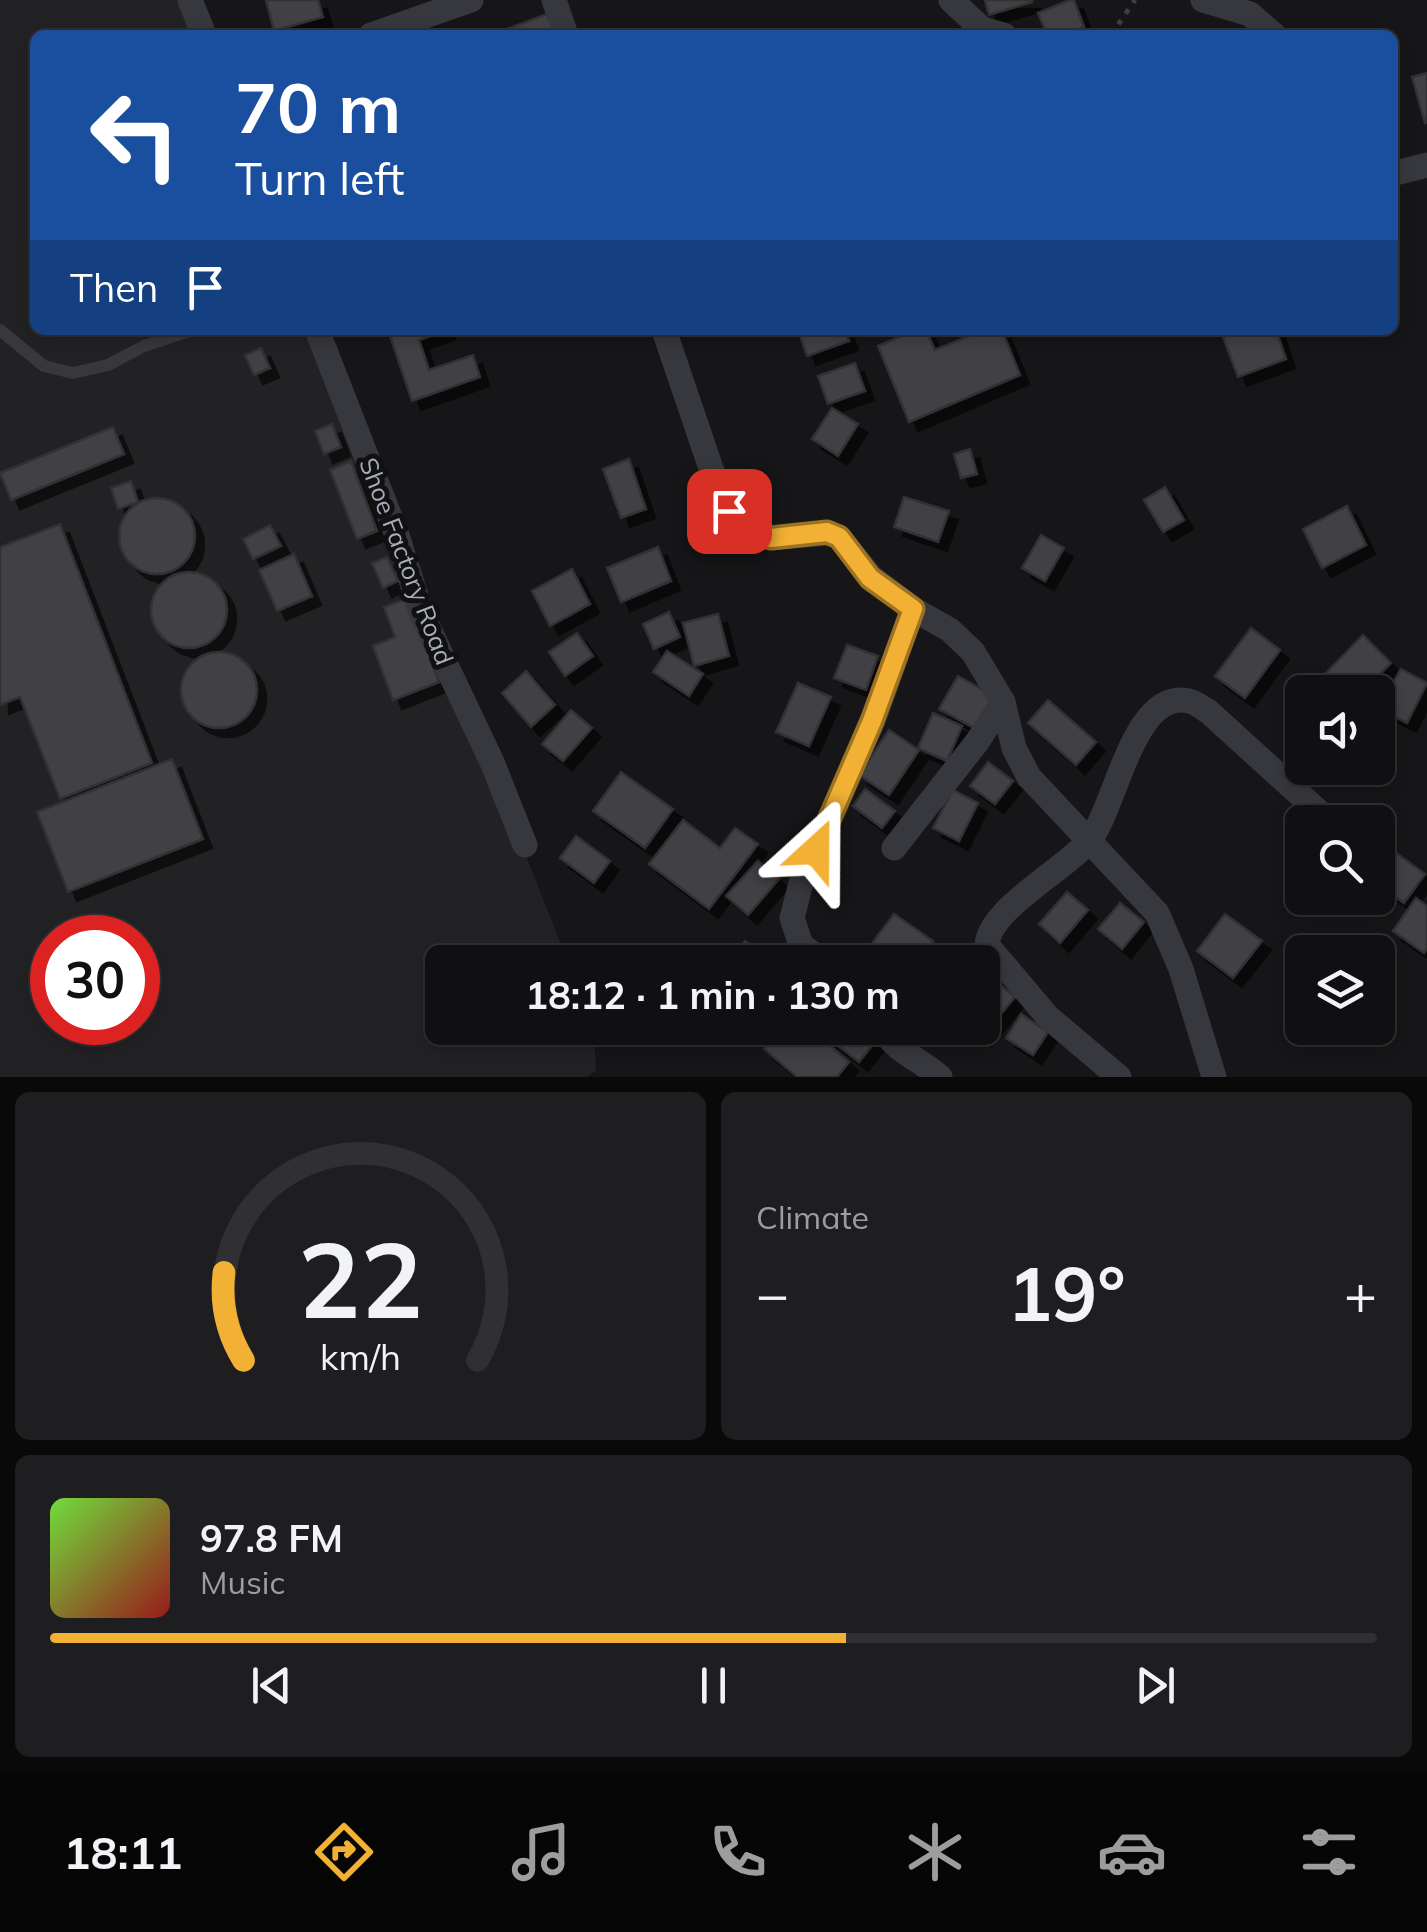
<!DOCTYPE html>
<html lang="en">
<head>
<meta charset="utf-8">
<style>
  :root { --surface:#101012; --page:#1e1e20; --text:#f1f3f6; --muted:#9c9d9f; --line:#303032; --accent:#f2b134 }
  body { margin:0; font-family:Mulish,sans-serif; background:var(--page); color:var(--text); height:100vh; display:flex; flex-direction:column; font-size:38px; white-space:nowrap }
  * { box-sizing:border-box; margin:0 }
  p { font-size:32px; color:var(--muted) }
  .icon { flex:none; width:55px; height:55px; fill:none; stroke:currentColor; stroke-width:2; stroke-linecap:round; stroke-linejoin:round }
  .map { position:relative; height:1077px; overflow:hidden }
  .drawer { display:flex; flex-direction:column; gap:15px; padding:15px; background:#09090a; flex:1 }
  .drawer>* { flex:none }
  .top-card { position:absolute; left:30px; top:30px; width:1368px; height:305px; border-radius:15px; box-shadow:0 5px 15px #0003,0 0 0 2px var(--line); background:#1a4fa0; color:#fff; overflow:hidden }
  .fabs { position:absolute; left:1285px; top:675px; display:grid; gap:20px }
  .fabs a { display:grid; place-items:center; width:110px; height:110px; border-radius:15px; background:var(--surface); box-shadow:0 5px 15px #0003,0 0 0 2px var(--line); font-size:50px }
  .speed { position:absolute; left:30px; top:915px; display:flex; gap:20px; font-size:50px; font-weight:700; text-align:center }
  .speed>* { display:grid; place-content:center; width:130px; height:130px; border-radius:50%; background:var(--surface); box-shadow:0 5px 15px #0003,0 0 0 2px var(--line); line-height:1 }
  .speed .limit { border:15px solid #d22; background:#fff; color:#111 }
  .pin { position:absolute; display:grid; place-items:center; width:85px; height:85px; color:#fff; margin:-42px; border-radius:20px; box-shadow:0 5px 15px #0006 }
  .me { position:absolute; width:110px; margin:-55px; rotate:24deg; stroke-linejoin:round; filter:drop-shadow(0 0 8px #0008) }
  .turn { display:flex; align-items:center; gap:35px; height:210px; padding:0 40px; font-size:45px }
  .turn .icon { width:130px; height:130px; stroke-width:2.5 }
  .turn b { display:block; font-size:70px; line-height:85px }
  .then { display:flex; align-items:center; height:95px; padding:0 40px; background:#0003; gap:20px; font-size:38px }
  .big { font-size:75px; font-weight:700; line-height:1.1 }
  .drawer .widget { flex:1; display:flex; flex-direction:column; justify-content:center; gap:15px; min-width:0; padding:0 35px; border-radius:15px; background:var(--page) }
  .drawer .dial { align-items:center; gap:0 }
  .dial svg { height:260px; overflow:visible; fill:none; stroke:var(--line); stroke-width:7; stroke-linecap:round; text-anchor:middle }
  .dial text { fill:var(--text); stroke:none }
  .song { display:flex; align-items:center; gap:30px }
  .cover { width:120px; height:120px; border-radius:15px; background:linear-gradient(135deg,hsl(100 70% 55%),hsl(0 70% 35%)) }
  .played { height:10px; border-radius:5px; background:linear-gradient(90deg,var(--accent) 60%,var(--line) 60%) }
  .keys { display:flex; justify-content:space-around; direction:ltr }
  .heat { display:flex; justify-content:space-between; align-items:center; font-size:55px; direction:ltr }
  .drawer .tiles { flex:1; display:grid; gap:15px; grid-template-columns:1fr 1fr }
  .widget:last-child { grid-column:span 2 }
  .trip { position:absolute; left:425px; top:945px; width:575px; height:100px; border-radius:15px; background:var(--surface); box-shadow:0 5px 15px #0003,0 0 0 2px var(--line); font-weight:700; line-height:100px; text-align:center }
  .dock { display:flex; height:160px; justify-content:space-around; align-items:center; background:#060607; color:var(--muted) }
  .dock .icon { width:70px; height:70px }
  .dock .selected { color:var(--accent) }
  .dock b { font-size:45px; color:var(--text) }
  .map>svg:first-child { display:block }
  .built { fill:#222225; fill-rule:evenodd }
  .building { fill:#404145; stroke:#303034; stroke-width:2.5; filter:url(#shadow) }
  .lines { fill:none; stroke-linecap:round; stroke-linejoin:round }
  .path { stroke:#3d3f44; stroke-width:5; stroke-dasharray:5 8; stroke-linecap:butt }
  .service { stroke:#37383d; stroke-width:12 }
  .minor { stroke:#37383d; stroke-width:25 }
  .route-casing { stroke:#9d7322; stroke-width:25 }
  .route { stroke:#f2b134; stroke-width:18 }
  .labels { text-anchor:middle; dominant-baseline:central; stroke-width:10; stroke-linejoin:round; paint-order:stroke }
  .street-label { font-size:25px; fill:#a8adb8; stroke:#111113 }
</style>
</head>
<body>
<div class="map">
<svg width="1427" height="1077" viewBox="0 0 1427 1077">
  <defs>
    <filter id="shadow"><feDropShadow dx="9" dy="9" stdDeviation="0" flood-color="#0009"/></filter>
  </defs>
  <rect width="100%" height="100%" fill="#161618"/>
  <!-- built -->
  <path class="built" d="M0,0h188l14,35h-167v295h283l250,632h-126v66h152l2,42 -9,7h-587zM52,938h86v84h-86z"/>
  <!-- building -->
  <g class="building">
    <path d="M266,0h52l5,17 -49,14z"/>
    <path d="M985,0h47v2l-43,13z"/>
    <path d="M1070,0h4l10,27 -18,8h-19l-9,-22z"/>
    <path d="M547,14l8,21h-64z"/>
    <path d="M1427,73v49l-2,1 -13,-46z"/>
    <path d="M388,330h59l-28,10 10,30 44,-15 7,22 -68,24z"/>
    <path d="M798,330h47l4,11 -42,15z"/>
    <path d="M915,330h11l9,20 48,-20h19l18,45 -111,47 -31,-76z"/>
    <path d="M1242,330h34l10,29 -48,18 -15,-40z"/>
    <path d="M261,348l9,20 -16,7 -9,-20z"/>
    <path d="M855,363l10,28 -37,13 -10,-28z"/>
    <path d="M832,408l26,16 -20,32 -26,-17z"/>
    <path d="M332,424l9,23 -17,7 -9,-23z"/>
    <path d="M113,427l11,27 -113,46 -11,-27z"/>
    <path d="M970,449l7,25 -16,4 -7,-24z"/>
    <path d="M629,459l17,50 -25,9 -18,-49z"/>
    <path d="M351,461l26,70 -20,8 -27,-69z"/>
    <path d="M131,481l7,21 -20,7 -7,-21z"/>
    <path d="M1165,487l19,33 -21,12 -19,-32z"/>
    <path d="M904,497l45,14 -11,31 -44,-15z"/>
    <circle cx="157" cy="536" r="38"/>
    <path d="M1347,506l19,39 -44,23 -19,-39z"/>
    <path d="M60,524l92,239 -92,36 -40,-102 -20,8v-158z"/>
    <path d="M270,525l11,21 -28,13 -10,-20z"/>
    <path d="M1041,535l23,13 -19,33 -23,-13z"/>
    <path d="M658,547l13,34 -50,21 -14,-34z"/>
    <path d="M294,554l18,42 -35,15 -18,-41z"/>
    <path d="M387,557l11,24 -15,7 -11,-25z"/>
    <path d="M572,569l18,35 -40,22 -18,-35z"/>
    <circle cx="189" cy="610" r="38"/>
    <path d="M408,598l31,84 -46,18 -20,-54 22,-9 -11,-30z"/>
    <path d="M669,612l11,25 -26,12 -11,-25z"/>
    <path d="M718,614l11,42 -35,10 -11,-43z"/>
    <path d="M1251,628l29,22 -35,48 -30,-22z"/>
    <path d="M577,633l16,23 -28,20 -16,-24z"/>
    <path d="M1363,635l28,28 -29,29h-16l-20,-19z"/>
    <path d="M847,645l31,11 -12,34 -32,-12z"/>
    <path d="M667,651l36,23 -14,22 -36,-24z"/>
    <circle cx="219" cy="690" r="38"/>
    <path d="M1401,669l26,14 -20,40 -28,-15z"/>
    <path d="M526,671l29,34 -24,22 -29,-34z"/>
    <path d="M958,676l38,21 -18,33 -39,-21z"/>
    <path d="M798,683l33,14 -22,49 -33,-14z"/>
    <path d="M1048,700l48,42 -20,23 -48,-42z"/>
    <path d="M571,710l21,18 -29,33 -21,-17z"/>
    <path d="M933,713l29,13 -15,35 -29,-13z"/>
    <path d="M889,730l30,20 -30,45 -30,-20z"/>
    <path d="M172,759l31,80 -135,53 -31,-80z"/>
    <path d="M988,762l25,19 -18,23 -25,-18z"/>
    <path d="M621,772l52,37 -28,39 -52,-37z"/>
    <path d="M865,789l30,22 -13,17 -29,-22z"/>
    <path d="M953,790l25,13 -19,38 -26,-13z"/>
    <path d="M683,820l37,28 15,-20 23,16 -49,65 -60,-45z"/>
    <path d="M576,836l34,25 -16,22 -34,-25z"/>
    <path d="M1392,850l33,24 -21,29 -26,-19v-12z"/>
    <path d="M758,861l21,18 -31,36 -22,-19z"/>
    <path d="M1067,892l21,18 -28,33 -21,-19z"/>
    <path d="M1416,898l11,8v42l-3,5 -31,-22z"/>
    <path d="M1120,903l24,19 -22,27 -24,-20z"/>
    <path d="M894,914l39,27 -15,21h-17l-28,-20z"/>
    <path d="M1225,914l37,27 -29,37 -36,-27z"/>
    <path d="M745,941l27,21h-45z"/>
    <path d="M982,970l33,27 -33,40 -11,-9h11z"/>
    <path d="M1021,1014l27,18 -15,23 -27,-17z"/>
    <path d="M783,1028h27l39,34 -12,15h-40l-33,-28z"/>
    <path d="M815,1028h40l19,15 -15,19z"/>
  </g>
  <g class="lines">
    <!-- path -->
    <path class="path" d="M1111,35l24,-35"/>
    <!-- service -->
    <path class="service" d="M0,330l44,36 29,7 35,-8 36,-19 48,-16"/>
    <!-- minor -->
    <g class="minor">
      <path d="M190,0l14,35"/>
      <path d="M554,0l12,35"/>
      <path d="M951,0l31,29 22,6"/>
      <path d="M1203,0l47,14 24,21"/>
      <path d="M371,35l100,-35"/>
      <path d="M1392,174l35,-9"/>
      <path d="M317,330l80,205 24,77 71,150 33,83"/>
      <path d="M664,330l54,159 11,22 18,19 24,8 56,-5 12,4 32,40 42,32 37,21 23,22 30,50 11,46 15,29 128,136 24,56 33,108"/>
      <path d="M894,848l83,-106 26,-40"/>
      <path d="M824,962l-23,-17 -9,-27 9,-35 72,-162 40,-112"/>
      <path d="M883,1028c12,24 37,31 57,49"/>
      <path d="M1119,1077l-71,-60 -61,-72c2,-36 77,-75 101,-103 28,-32 44,-154 101,-141 6,1 14,7 20,11l121,110"/>
    </g>
  </g>
  <g class="lines">
    <defs>
      <path id="route" d="M729,511l17,19 25,8 56,-6 12,5 31,41 43,31 -41,112 -56,129"/>
    </defs>
    <!-- route casing -->
    <use href="#route" class="route-casing"/>
    <!-- route -->
    <use href="#route" class="route"/>
  </g>
  <g class="labels">
    <!-- street labels -->
    <g class="street-label">
      <text transform="translate(407 561) rotate(69)">Shoe Factory Road</text>
    </g>
  </g>
</svg>
<div class="fabs">
<a><svg class="icon" aria-label="sound" viewBox="0 0 24 24"><path d="M4 9h4l5-4v14l-5-4H4zM17 9q2 3 0 6"/></svg></a>
<a><svg class="icon" aria-label="search" viewBox="0 0 24 24"><circle cx="10" cy="10" r="6"/><path d="M15 15l6 6"/></svg></a>
<a><svg class="icon" aria-label="layers" viewBox="0 0 24 24"><path d="M12 4l9 5-9 5-9-5zM3 14l9 5 9-5"/></svg></a>
</div>
<div class="speed"><div class="limit">30</div></div>
<div class="pin" style="left:729px;top:511px;background:#d93025"><svg class="icon" aria-label="arrive" viewBox="0 0 24 24"><path d="M6 21V4h12l-3 4 3 4H6"/></svg></div>
<svg class="me" style="left:816px;top:850px" viewBox="-20 -20 40 40"><path d="M0-17L14 15 0 8-14 15z" fill="#f2b134" stroke="#fff" stroke-width="4"/></svg>
<div class="trip">18:12 · 1 min · 130 m</div>
<div class="top-card">
<div class="turn"><svg class="icon" aria-label="left" viewBox="0 0 24 24"><path d="M17 20v-9H6M10 6l-5 5 5 5"/></svg><div><b>70 m</b>Turn left</div></div>
<div class="then">Then<svg class="icon" aria-label="arrive" viewBox="0 0 24 24"><path d="M6 21V4h12l-3 4 3 4H6"/></svg></div>
</div>
</div>
<section class="drawer">
<div class="tiles">
<div class="widget dial"><svg viewBox="0 0 100 80">
<path d="M14 69A42 42 0 1 1 86 69"/>
<path d="M14 69A42 42 0 0 1 8 42" stroke="#f2b134"/>
<text x="50" y="56" font-size="32" font-weight="700">22</text>
<text x="50" y="72" font-size="11">km/h</text>
</svg></div>
<div class="widget"><p>Climate</p>
<div class="heat"><a>−</a><b class="big">19°</b><a>+</a></div>
</div>
<div class="widget">
<div class="song"><i class="cover"></i><div><b>97.8 FM</b><p>Music</p></div></div>
<div class="played"></div>
<div class="keys"><svg class="icon" aria-label="previous" viewBox="0 0 24 24"><path d="M18 5L8 12l10 7zM5 5v14"/></svg><svg class="icon" aria-label="pause" viewBox="0 0 24 24"><path d="M8 5v14M16 5v14"/></svg><svg class="icon" aria-label="next" viewBox="0 0 24 24"><path d="M6 5l10 7-10 7zM19 5v14"/></svg></div>
</div>
</div>
</section>
<nav class="dock">
<b>18:11</b>
<svg class="icon selected" aria-label="directions" viewBox="0 0 24 24"><path d="M12 3l9 9-9 9-9-9zM9 14v-3h6M13 9l2 2-2 2"/></svg>
<svg class="icon" aria-label="music" viewBox="0 0 24 24"><path d="M9 18V5l10-2v13"/><circle cx="6" cy="18" r="3"/><circle cx="16" cy="16" r="3"/></svg>
<svg class="icon" aria-label="phone" viewBox="0 0 24 24"><path d="M5 4h4l2 5-3 2q2 4 5 5l2-3 5 2v4C11 20 4 13 5 4z"/></svg>
<svg class="icon" aria-label="climate" viewBox="0 0 24 24"><path d="M12 3v18M4 7l16 10M4 17L20 7"/></svg>
<svg class="icon" aria-label="car" viewBox="0 0 24 24"><path d="M5 17H2v-5l4-1 3-4h7l3 4 3 1v5h-3M9 17h6M6 11h13"/><circle cx="7" cy="17" r="2"/><circle cx="17" cy="17" r="2"/></svg>
<svg class="icon" aria-label="filters" viewBox="0 0 24 24"><path d="M4 7h16M4 17h16"/><circle cx="9" cy="7" r="2"/><circle cx="15" cy="17" r="2"/></svg>
</nav>
</body>
</html>
